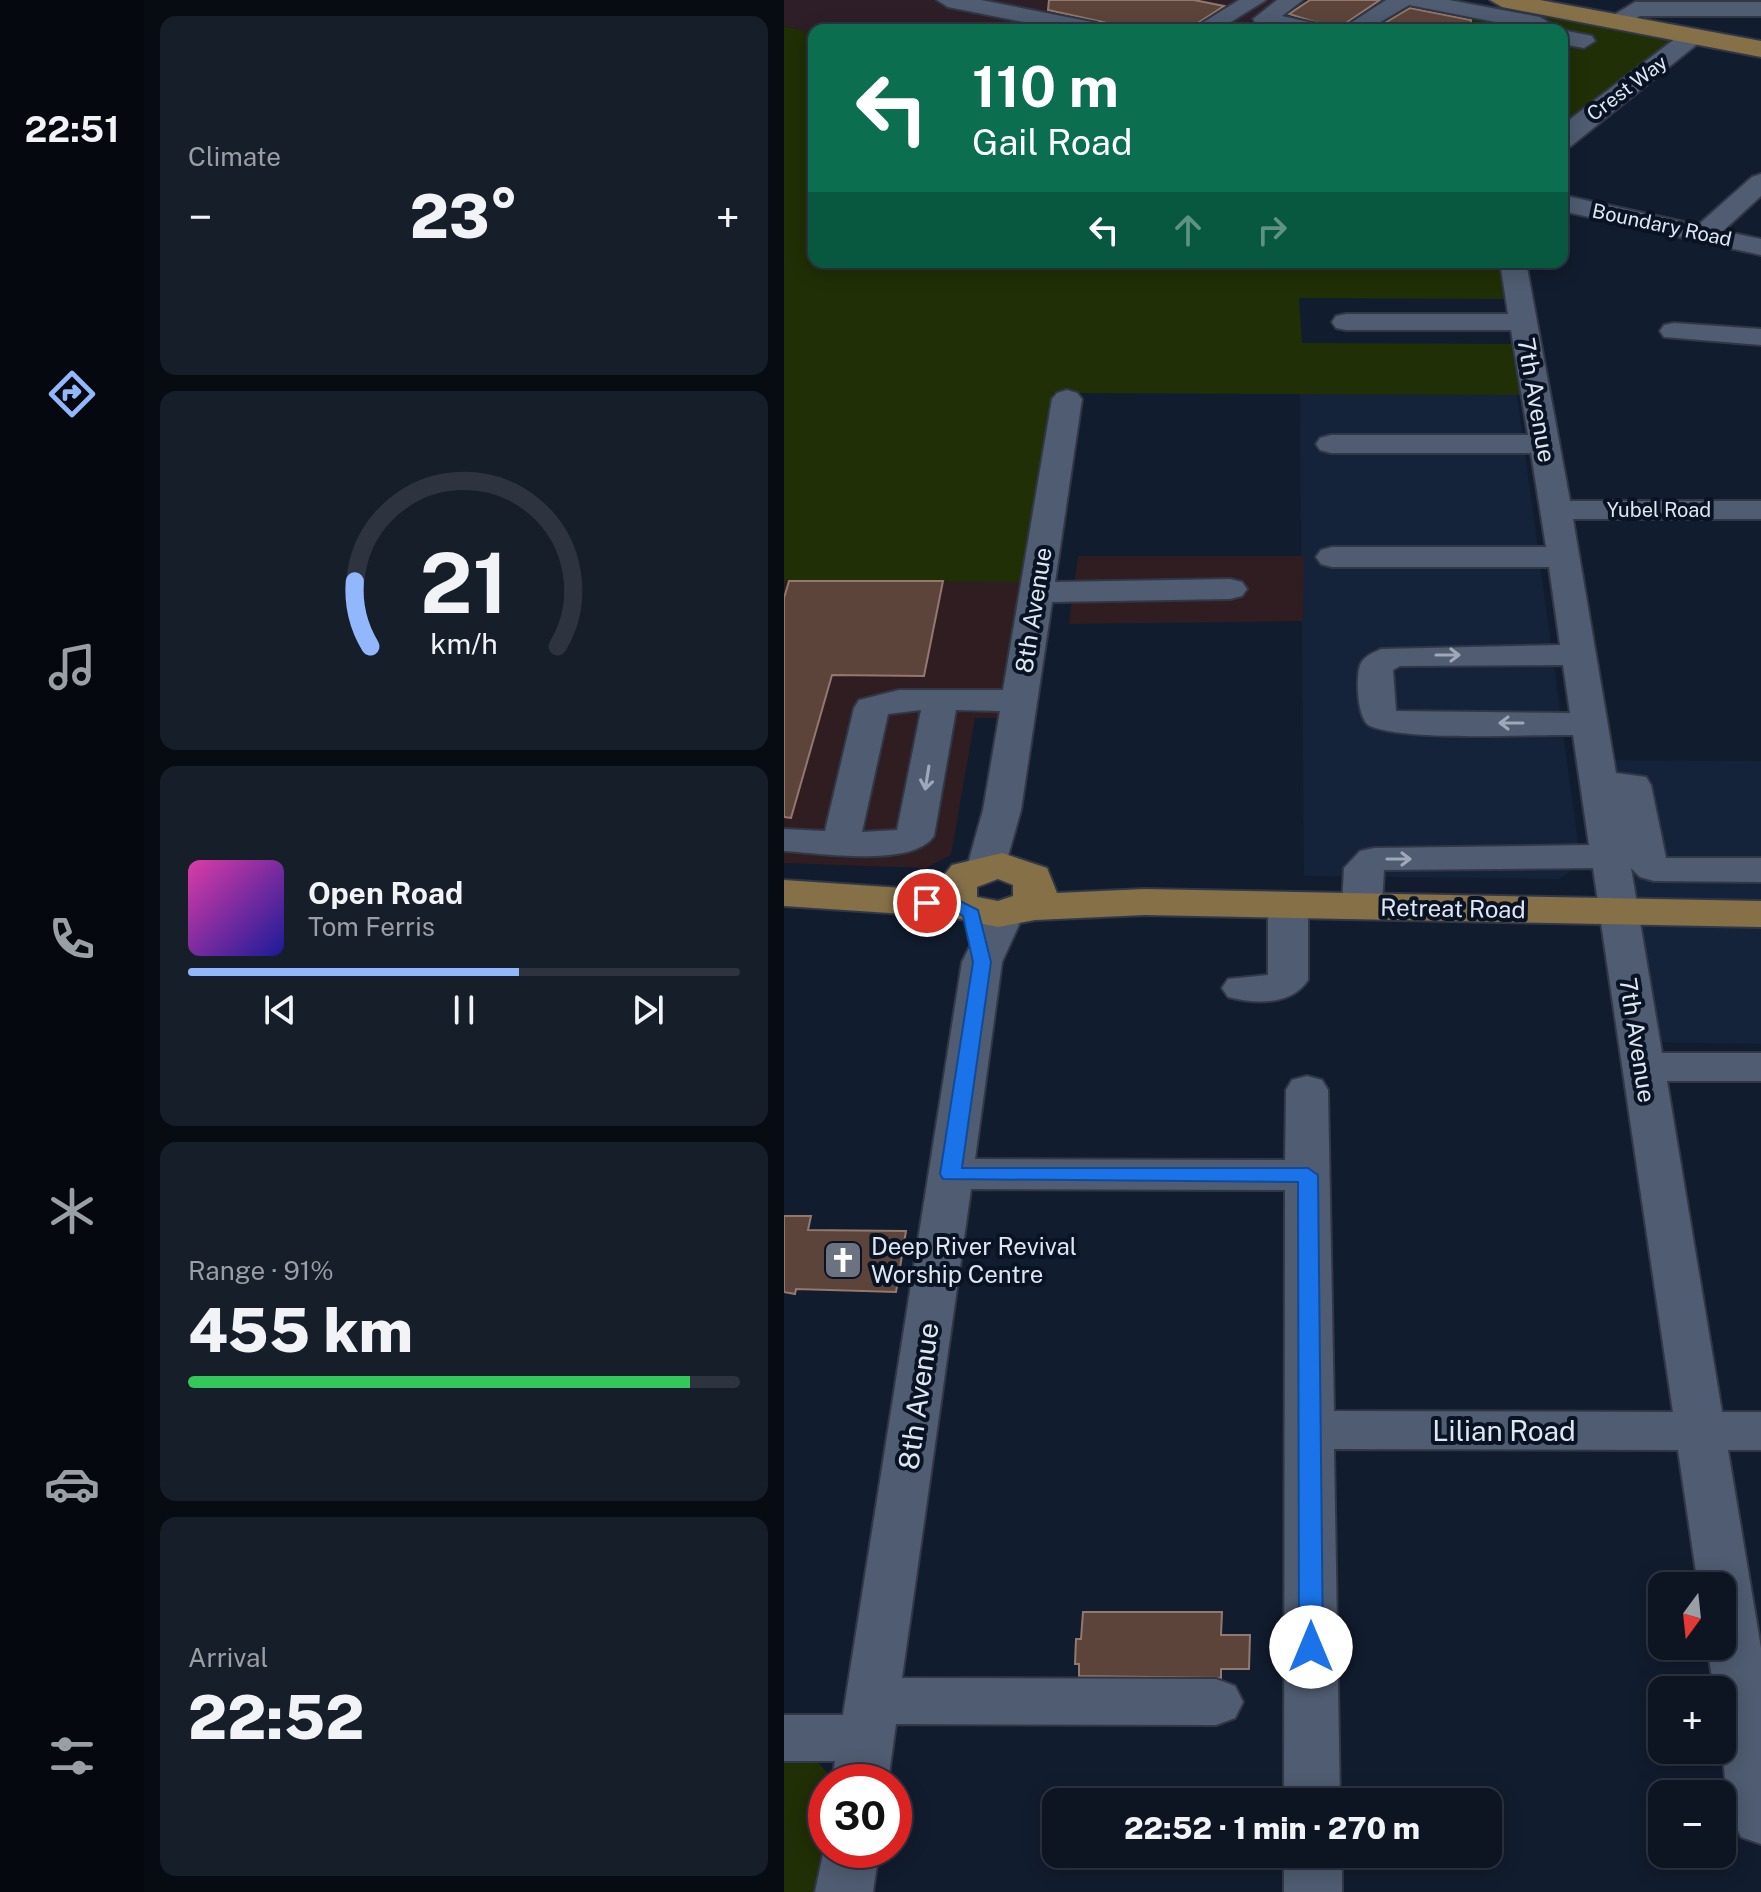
<!DOCTYPE html>
<html lang="en">
<head>
<meta charset="utf-8">
<style>
  :root { --surface:#0d1522; --page:#161e2a; --text:#f1f3f6; --muted:#9a9fa5; --line:#2d3440; --accent:#92b7fd }
  body { margin:0; font-family:"Public Sans",sans-serif; background:var(--page); color:var(--text); height:100vh; display:flex; flex-direction:column; font-size:30px; white-space:nowrap }
  * { box-sizing:border-box; margin:0 }
  p { font-size:26px; color:var(--muted) }
  .icon { flex:none; width:44px; height:44px; fill:none; stroke:currentColor; stroke-width:2; stroke-linecap:round; stroke-linejoin:round }
  .map { position:relative; flex:1; overflow:hidden }
  .sheet { display:flex; flex-direction:column; gap:16px; padding:16px; background:#070c13; width:640px }
  .sheet>* { flex:none }
  .top-card { position:absolute; left:24px; top:24px; width:760px; height:244px; border-radius:16px; box-shadow:0 4px 20px #0003,0 0 0 2px var(--line); background:#0b6e4f; color:#fff; overflow:hidden }
  .needle { width:52px; rotate:195deg }
  .controls { position:absolute; left:864px; top:1572px; display:grid; gap:16px }
  .controls a { display:grid; place-items:center; width:88px; height:88px; border-radius:16px; background:var(--surface); box-shadow:0 4px 20px #0003,0 0 0 2px var(--line); font-size:40px }
  .speed { position:absolute; left:24px; top:1764px; display:flex; gap:16px; font-size:40px; font-weight:700; text-align:center }
  .speed>* { display:grid; place-content:center; width:104px; height:104px; border-radius:50%; background:var(--surface); box-shadow:0 4px 20px #0003,0 0 0 2px var(--line); line-height:1 }
  .speed .limit { border:12px solid #d22; background:#fff; color:#111 }
  .pin { position:absolute; display:grid; place-items:center; width:68px; height:68px; color:#fff; margin:-34px; border:4px solid #fff; border-radius:50%; box-shadow:0 2px 8px #0007 }
  .me { position:absolute; width:88px; margin:-44px; rotate:0deg; stroke-linejoin:round; filter:drop-shadow(0 0 6px #0008) }
  .turn { display:flex; align-items:center; gap:28px; height:168px; padding:0 32px; font-size:36px }
  .turn .icon { width:104px; height:104px; stroke-width:2.5 }
  .turn b { display:block; font-size:56px; line-height:68px }
  .lanes { display:flex; align-items:center; height:76px; padding:0 32px; background:#0003; justify-content:center; gap:40px; direction:ltr }
  .lanes .off { opacity:.35 }
  .big { font-size:60px; font-weight:800; line-height:1.1 }
  .sheet .tile { flex:1; display:flex; flex-direction:column; justify-content:center; gap:12px; min-width:0; padding:0 28px; border-radius:16px; background:var(--page) }
  .sheet .dial { align-items:center; gap:0 }
  .dial svg { height:208px; overflow:visible; fill:none; stroke:var(--line); stroke-width:7; stroke-linecap:round; text-anchor:middle }
  .dial text { fill:var(--text); stroke:none }
  .song { display:flex; align-items:center; gap:24px }
  .cover { width:96px; height:96px; border-radius:12px; background:linear-gradient(135deg,hsl(320 70% 55%),hsl(240 70% 35%)) }
  .played { height:8px; border-radius:4px; background:linear-gradient(90deg,var(--accent) 60%,var(--line) 60%) }
  .keys { display:flex; justify-content:space-around; direction:ltr }
  .heat { display:flex; justify-content:space-between; align-items:center; font-size:44px; direction:ltr }
  .charge { height:12px; border-radius:6px; background:linear-gradient(90deg,#34c759 91%,var(--line) 0) }
  .trip { position:absolute; left:258px; top:1788px; width:460px; height:80px; border-radius:16px; background:var(--surface); box-shadow:0 4px 20px #0003,0 0 0 2px var(--line); font-weight:800; line-height:80px; text-align:center }
  main { display:flex; flex:1; min-height:0 }
  .tabs { display:flex; flex-direction:column; width:144px; justify-content:space-around; align-items:center; background:#05080e; color:var(--muted) }
  .tabs .icon { width:56px; height:56px }
  .tabs .selected { color:var(--accent) }
  .tabs b { font-size:36px; color:var(--text) }
  .map>svg:first-child { display:block }
  .built { fill:#14223a }
  .industrial { fill:#301d22 }
  .education { fill:#2e1e28 }
  .green { fill:#202f06 }
  .building { fill:#5d443b; stroke:#93786d; stroke-width:2 }
  .lines { fill:none; stroke-linecap:round; stroke-linejoin:round }
  .minor-casing { stroke:#323746; stroke-width:4 }
  .major-casing { stroke:#323746; stroke-width:4 }
  .minor { fill:#4f5c71; fill-rule:evenodd }
  .major { fill:#857048; fill-rule:evenodd }
  .oneway { stroke:#9ea8b8 }
  .route { fill:#1a73e8; stroke:#114b97; stroke-width:2 }
  .labels { text-anchor:middle; dominant-baseline:central; stroke-width:8; stroke-linejoin:round; paint-order:stroke }
  .far-street-label { font-size:20px; fill:#dee6f2; stroke:#091324 }
  .street-label { font-size:24px; fill:#dee6f2; stroke:#091324 }
  .poi-label { font-size:24px; fill:#dee6f2; stroke:#091324; text-anchor:start }
  .near-street-label { font-size:28px; fill:#dee6f2; stroke:#091324 }
</style>
</head>
<body>
<main>
<nav class="tabs">
<b>22:51</b>
<svg class="icon selected" aria-label="directions" viewBox="0 0 24 24"><path d="M12 3l9 9-9 9-9-9zM9 14v-3h6M13 9l2 2-2 2"/></svg>
<svg class="icon" aria-label="music" viewBox="0 0 24 24"><path d="M9 18V5l10-2v13"/><circle cx="6" cy="18" r="3"/><circle cx="16" cy="16" r="3"/></svg>
<svg class="icon" aria-label="phone" viewBox="0 0 24 24"><path d="M5 4h4l2 5-3 2q2 4 5 5l2-3 5 2v4C11 20 4 13 5 4z"/></svg>
<svg class="icon" aria-label="climate" viewBox="0 0 24 24"><path d="M12 3v18M4 7l16 10M4 17L20 7"/></svg>
<svg class="icon" aria-label="car" viewBox="0 0 24 24"><path d="M5 17H2v-5l4-1 3-4h7l3 4 3 1v5h-3M9 17h6M6 11h13"/><circle cx="7" cy="17" r="2"/><circle cx="17" cy="17" r="2"/></svg>
<svg class="icon" aria-label="filters" viewBox="0 0 24 24"><path d="M4 7h16M4 17h16"/><circle cx="9" cy="7" r="2"/><circle cx="15" cy="17" r="2"/></svg>
</nav>
<section class="sheet">
<div class="tile"><p>Climate</p>
<div class="heat"><a>−</a><b class="big">23°</b><a>+</a></div>
</div>
<div class="tile dial"><svg viewBox="0 0 100 80">
<path d="M14 69A42 42 0 1 1 86 69"/>
<path d="M14 69A42 42 0 0 1 8 44" stroke="#92b7fd"/>
<text x="50" y="56" font-size="32" font-weight="700">21</text>
<text x="50" y="72" font-size="11">km/h</text>
</svg></div>
<div class="tile">
<div class="song"><i class="cover"></i><div><b>Open Road</b><p>Tom Ferris</p></div></div>
<div class="played"></div>
<div class="keys"><svg class="icon" aria-label="previous" viewBox="0 0 24 24"><path d="M18 5L8 12l10 7zM5 5v14"/></svg><svg class="icon" aria-label="pause" viewBox="0 0 24 24"><path d="M8 5v14M16 5v14"/></svg><svg class="icon" aria-label="next" viewBox="0 0 24 24"><path d="M6 5l10 7-10 7zM19 5v14"/></svg></div>
</div>
<div class="tile"><p>Range · 91%</p><b class="big">455 km</b><div class="charge"></div></div>
<div class="tile"><p>Arrival</p><b class="big">22:52</b></div>
</section>
<div class="map">
<svg width="977" height="1892" viewBox="0 0 977 1892">
  <rect width="100%" height="100%" fill="#111c2e"/>
  <!-- built -->
  <g class="built">
    <path d="M516,394l217,1 64,469 -22,15 -255,-3z"/>
    <path d="M811,760l166,1v283l-122,-2z"/>
  </g>
  <!-- industrial -->
  <g class="industrial">
    <path d="M294,556h226l-1,65 -234,3z"/>
    <path d="M0,581l239,1 -21,136h-27l-24,137 -25,13 -142,-5z"/>
  </g>
  <!-- education -->
  <path class="education" d="M0,0h501l-41,25 23,5h-453v3l-30,-7z"/>
  <!-- green -->
  <g class="green">
    <path d="M606,0h66l218,41 -112,94v-105h-220z"/>
    <path d="M0,26l30,7v229h694l6,37 -215,-1 3,45 219,1 8,51 -476,-2 -30,189 -239,-1z"/>
    <path d="M0,1753l33,8 18,21h-9l-3,110h-39z"/>
  </g>
  <!-- building -->
  <g class="building">
    <path d="M265,0h145l30,6 -37,24h-48l-91,-20z"/>
    <path d="M526,0h70l-43,29 -48,-15z"/>
    <path d="M626,8l61,12 -1,10h-97z"/>
    <path d="M5,581h154l-19,95 -92,-1 -41,143 -7,-1v-219z"/>
    <path d="M0,1216h27l-3,14 98,1 -10,61 -100,-3 -1,5 -11,-2z"/>
    <path d="M299,1612h139l-1,23h29l-1,34h-28v9l-142,-2v-12h-4l1,-25h5z"/>
  </g>
  <g class="lines">
    <defs>
      <g id="minor">
        <path d="M153,0h44l116,23 11,7h-44l-116,-23z"/>
        <path d="M455,0h27l-48,30h-27z"/>
        <path d="M493,0h26l-21,16 40,9 3,5h-41l-28,-6 -3,-5z"/>
        <path d="M602,0h63l91,17 11,7 -3,5 -12,1 -127,-25 -42,25h-27z"/>
        <path d="M851,2h126v14h-121l-17,10h-16l-3,-5z"/>
        <path d="M909,29l8,2 3,5 -3,5 -130,105 -9,2v-21l7,-7 116,-89z"/>
        <path d="M778,30l30,6 3,5 -11,7 -22,-4z"/>
        <path d="M977,174v22l-38,35 38,8v16l-199,-44v-16l136,30 54,-48z"/>
        <path d="M716,262h26l44,239h191v18h-188l43,254 30,4 5,8 15,73h95v24l-107,-1 -14,-4 -9,-9 31,185h99v28h-94l55,331h39v38h-33l33,198v196l-20,-7c-21,-44 -19,-99 -19,-147h-8l-7,-44h15v-60h-24l-20,-136 -344,-1 6,353h-56l1,-612 -314,-1 -69,489 314,1 19,7 8,16 -8,16 -19,7 -320,-1 -8,58h-56l3,-21h-51v-46h59l119,-753 27,-54 14,-4 14,4 6,8 -21,46 -27,197 310,1 1,-70 6,-10 15,-4 15,4 6,10 6,321 339,1 -80,-544 -209,2 -2,36 -6,8 -14,4 -14,-4 -6,-8 2,-38 16,-17 14,-3 215,-3 -16,-110c-47,-1 -164,7 -203,-9 -13,-6 -15,-51 -9,-63 5,-8 12,-10 20,-14l179,-4 -11,-78h-217l-11,-3 -5,-7 5,-7 11,-3h214l-15,-94h-200l-11,-3 -4,-6 4,-6 11,-3h197l-17,-105h-165l-10,-2 -4,-6 4,-6 10,-2h162zM779,665l7,48 -174,-2 -3,-41 7,-4z"/>
        <path d="M890,323l87,6v16l-97,-8 -4,-6 4,-6z"/>
        <path d="M283,390l10,3 5,6 -27,183 175,-3 12,3 5,7 -5,7 -12,3 -178,3 -31,208 -16,57 -5,8 -14,4 -14,-4 -5,-8 16,-57 17,-99 -44,-1 -22,126c-22,32 -115,17 -150,15v-22l41,2 29,-123 5,-8 40,-10h104l49,-291 5,-6zM137,710l-24,120 -35,2 26,-118z"/>
        <path d="M504,893l14,4 6,8v75c-17,26 -53,24 -80,17l-6,-9 6,-9 40,-4v-70l6,-8z"/>
        <path d="M42,1840v10h53l-6,42h-58z"/>
        <rect x="500" y="1854" width="58" height="38"/>
      </g>
      <g id="major">
        <path d="M706,0h50l221,41v16l-259,-50z"/>
        <path d="M218,853l45,15 10,25 88,-4 616,12v26l-616,-12 -110,5 -37,7 -48,-10 -166,-11v-26l148,10 20,-25zM214,879l15,6v11l-15,5 -21,-4v-10z"/>
      </g>
    </defs>
    <!-- minor casing -->
    <use href="#minor" class="minor-casing"/>
    <!-- major casing -->
    <use href="#major" class="major-casing"/>
    <!-- minor -->
    <use href="#minor" class="minor"/>
    <!-- major -->
    <use href="#major" class="major"/>
  </g>
  <!-- one-way arrows -->
  <defs><path id="oneway-shaft" d="M-6 0H5M1.5-3L5.5 0L1.5 3" fill="none" stroke-width="1.6" stroke-linecap="round" stroke-linejoin="round" transform="scale(2)"/></defs>
  <g class="oneway">
    <use href="#oneway-shaft" transform="translate(664 655)"/>
    <use href="#oneway-shaft" transform="translate(727 723) rotate(-180)"/>
    <use href="#oneway-shaft" transform="translate(143 778) rotate(99)"/>
    <use href="#oneway-shaft" transform="translate(615 859)"/>
  </g>
  <!-- route -->
  <path class="route" d="M143,898l31,2 20,10 13,52 -29,206h346l10,7 5,472 -3,7 -9,3 -9,-3 -3,-7 -1,-465 -355,-3 -3,-5 33,-212 -10,-46 -9,-6 -33,-3 -3,-4z"/>
  <!-- icons -->
  <defs>
    <symbol id="church-square" viewBox="-11 -11 22 22"><rect x="-9" y="-9" width="18" height="18" rx="4" fill="#6b7280" stroke="#091324"/><path d="M-1.2-6h2.4v3.5h3.3v2.4h-3.3V6h-2.4V-.1h-3.3v-2.4h3.3Z" fill="#fff"/></symbol>
  </defs>
  <g fill-rule="evenodd">
    <use href="#church-square" x="37" y="1238" width="44" height="44"/>
  </g>
  <g class="labels">
    <!-- far-street labels -->
    <g class="far-street-label">
      <text transform="translate(843 88) rotate(-37)">Crest Way</text>
      <text transform="translate(878 225) rotate(12)">Boundary Road</text>
      <text x="875" y="510">Yubel Road</text>
    </g>
    <!-- street labels -->
    <g class="street-label">
      <text transform="translate(753 400) rotate(80)">7th Avenue</text>
      <text transform="translate(249 610) rotate(-81)">8th Avenue</text>
      <text transform="translate(669 908) rotate(1)">Retreat Road</text>
      <text transform="translate(854 1040) rotate(81)">7th Avenue</text>
    </g>
    <!-- poi labels -->
    <g class="poi-label">
      <text x="87" y="1246">Deep River Revival<tspan x="87" dy="28">Worship Centre</tspan></text>
    </g>
    <!-- near-street labels -->
    <g class="near-street-label">
      <text transform="translate(134 1396) rotate(-82)">8th Avenue</text>
      <text x="720" y="1430">Lilian Road</text>
    </g>
  </g>
</svg>
<div class="controls">
<a><svg class="needle" viewBox="-14 -14 28 28"><path d="M0-13l5 13h-10z" fill="#e53935"/><path d="M0 13l5-13h-10z" fill="#9a9fa5"/></svg></a>
<a>+</a>
<a>−</a>
</div>
<div class="speed"><div class="limit">30</div></div>
<div class="pin" style="left:143px;top:903px;background:#d93025"><svg class="icon" aria-label="arrive" viewBox="0 0 24 24"><path d="M6 21V4h12l-3 4 3 4H6"/></svg></div>
<svg class="me" style="left:527px;top:1647px" viewBox="-20 -20 40 40"><circle r="19" fill="#fff"/><path d="M0-13L10 11 0 6-10 11z" fill="#1a73e8"/></svg>
<div class="trip">22:52 · 1 min · 270 m</div>
<div class="top-card">
<div class="turn"><svg class="icon" aria-label="left" viewBox="0 0 24 24"><path d="M17 20v-9H6M10 6l-5 5 5 5"/></svg><div><b>110 m</b>Gail Road</div></div>
<div class="lanes"><svg class="icon" aria-label="left" viewBox="0 0 24 24"><path d="M17 20v-9H6M10 6l-5 5 5 5"/></svg><svg class="icon off" aria-label="ahead" viewBox="0 0 24 24"><path d="M12 20V5M6 11l6-6 6 6"/></svg><svg class="icon off" aria-label="right" viewBox="0 0 24 24"><path d="M7 20v-9h11M14 6l5 5-5 5"/></svg></div>
</div>
</div>
</main>
</body>
</html>
